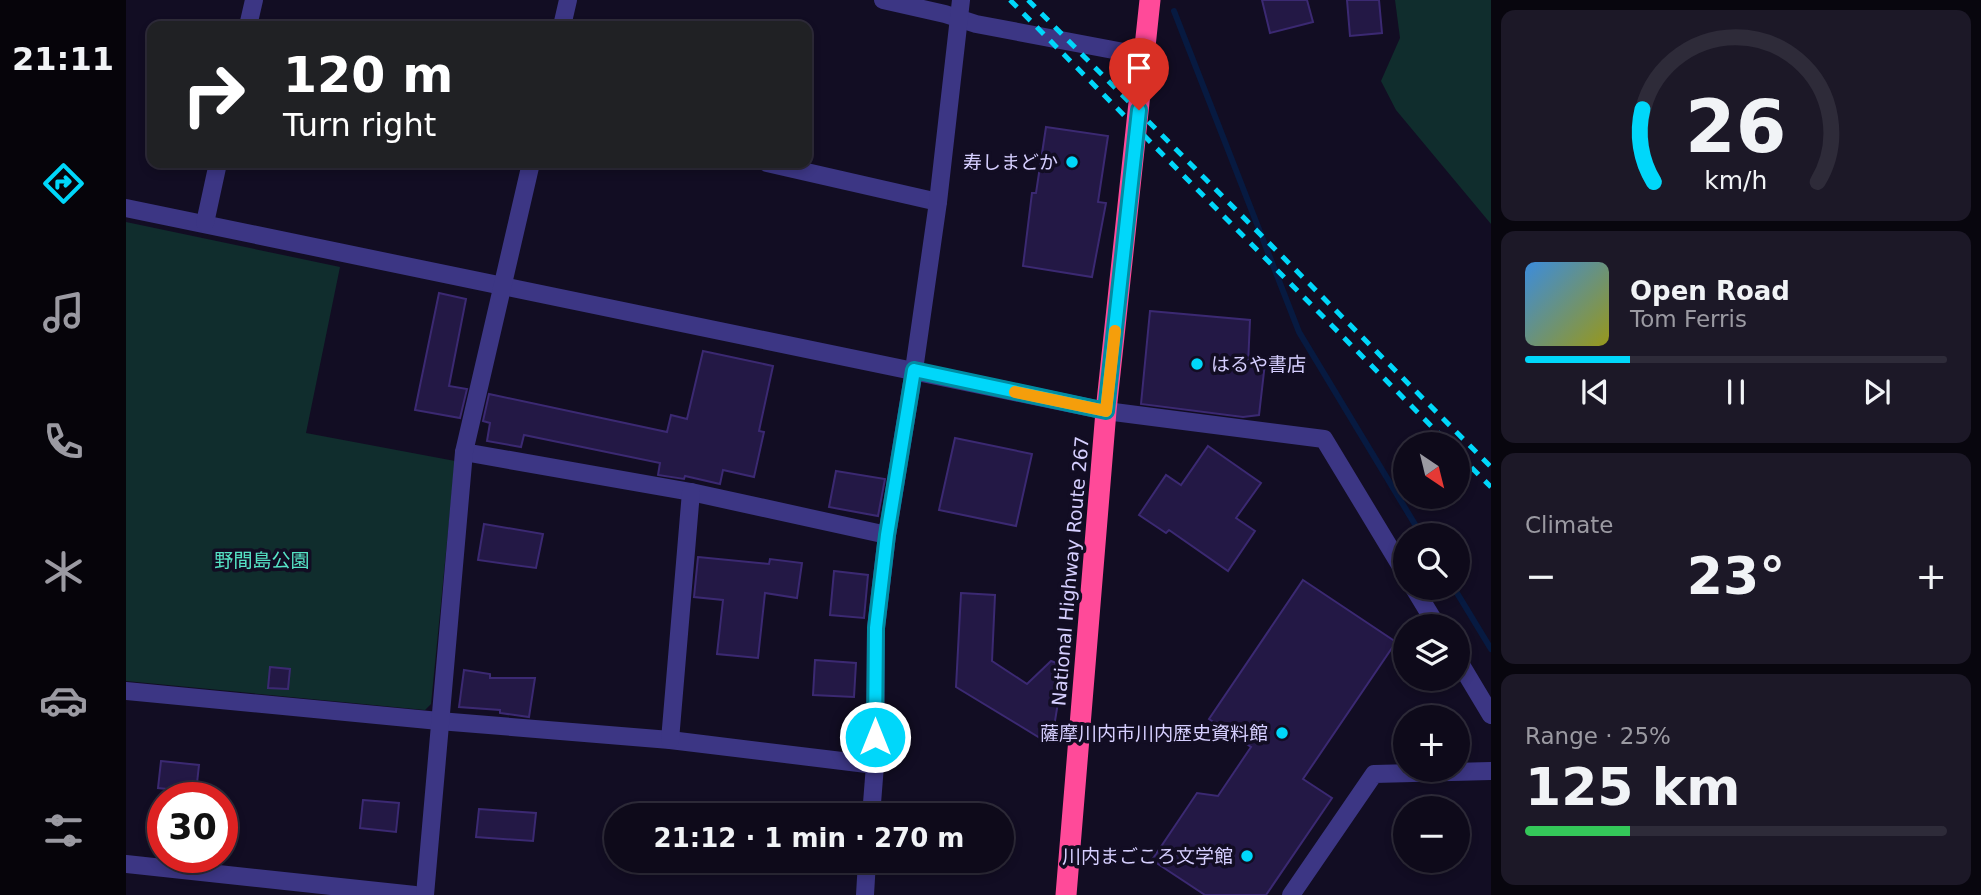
<!DOCTYPE html>
<html lang="en">
<head>
<meta charset="utf-8">
<style>
  :root { --surface:#0e0a1a; --page:#1c1827; --text:#f1f3f6; --muted:#9b9aa2; --line:#2e2b39; --accent:#00d7fa }
  body { margin:0; font-family:"DejaVu Sans","Noto Sans JP",sans-serif; background:var(--page); color:var(--text); height:100vh; display:flex; flex-direction:column; font-size:26px; white-space:nowrap }
  * { box-sizing:border-box; margin:0 }
  p { font-size:23px; color:var(--muted) }
  .icon { flex:none; width:38px; height:38px; fill:none; stroke:currentColor; stroke-width:2; stroke-linecap:round; stroke-linejoin:round }
  .map { position:relative; flex:1; overflow:hidden }
  .drawer { display:flex; flex-direction:column; gap:10px; padding:10px; background:#08060e; width:490px }
  .drawer>* { flex:none }
  .hud { position:absolute; left:21px; top:21px; width:665px; height:147px; border-radius:14px; box-shadow:0 4px 10px #0003,0 0 0 2px var(--line); background:#202124; color:#fff; overflow:hidden }
  .needle { width:46px; rotate:145deg }
  .buttons { position:absolute; left:1267px; top:432px; display:grid; gap:14px }
  .buttons a { display:grid; place-items:center; width:77px; height:77px; border-radius:50%; background:var(--surface); box-shadow:0 4px 10px #0003,0 0 0 2px var(--line); font-size:35px }
  .speed { position:absolute; left:21px; top:782px; display:flex; gap:14px; font-size:35px; font-weight:700; text-align:center }
  .speed>* { display:grid; place-content:center; width:91px; height:91px; border-radius:50%; background:var(--surface); box-shadow:0 4px 10px #0003,0 0 0 2px var(--line); line-height:1 }
  .speed .limit { border:10px solid #d22; background:#fff; color:#111 }
  .pin { position:absolute; display:grid; place-items:center; width:60px; height:60px; color:#fff; margin:-72px -30px; border-radius:50% 50% 50% 0; rotate:-45deg; box-shadow:0 0 7px #0007 }
  .pin .icon { rotate:45deg }
  .me { position:absolute; width:77px; margin:-38px; rotate:0deg; stroke-linejoin:round; filter:drop-shadow(0 0 5px #0008) }
  .turn { display:flex; align-items:center; gap:24px; height:147px; padding:0 21px; font-size:32px }
  .turn .icon { width:91px; height:91px; stroke-width:2.5 }
  .turn b { display:block; font-size:49px; line-height:60px }
  .big { font-size:52px; font-weight:700; line-height:1.1 }
  .drawer .card { flex:1; display:flex; flex-direction:column; justify-content:center; gap:10px; min-width:0; padding:0 24px; border-radius:14px; background:var(--page) }
  .drawer .dial { align-items:center; gap:0 }
  .dial svg { height:182px; overflow:visible; fill:none; stroke:var(--line); stroke-width:7; stroke-linecap:round; text-anchor:middle }
  .dial text { fill:var(--text); stroke:none }
  .song { display:flex; align-items:center; gap:21px }
  .cover { width:84px; height:84px; border-radius:10px; background:linear-gradient(135deg,hsl(210 70% 55%),hsl(60 70% 35%)) }
  .played { height:7px; border-radius:4px; background:linear-gradient(90deg,var(--accent) 25%,var(--line) 25%) }
  .keys { display:flex; justify-content:space-around; direction:ltr }
  .heat { display:flex; justify-content:space-between; align-items:center; font-size:38px; direction:ltr }
  .charge { height:10px; border-radius:5px; background:linear-gradient(90deg,#34c759 25%,var(--line) 0) }
  .trip { position:absolute; left:478px; top:803px; width:410px; height:70px; border-radius:35px; background:var(--surface); box-shadow:0 4px 10px #0003,0 0 0 2px var(--line); font-weight:700; line-height:70px; text-align:center }
  main { display:flex; flex:1; min-height:0 }
  .dock { display:flex; flex-direction:column; width:126px; justify-content:space-around; align-items:center; background:#06040a; color:var(--muted) }
  .dock .icon { width:49px; height:49px }
  .dock .selected { color:var(--accent) }
  .dock b { font-size:32px; color:var(--text) }
  .map>svg:first-child { display:block }
  .green { fill:#102d2d }
  .lines { fill:none; stroke-linecap:round; stroke-linejoin:round }
  .stream { stroke:#071a41; stroke-width:6 }
  .building { fill:#231845; stroke:#3b2972; stroke-width:2 }
  .minor { stroke:#3c3684; stroke-width:18 }
  .highway { stroke:#ff4a99; stroke-width:21 }
  .rail { stroke:#00d7fa; stroke-width:5; stroke-dasharray:10 9; stroke-linecap:butt }
  .route-casing { stroke:#008ca2; stroke-width:18 }
  .route { stroke:#00d7fa; stroke-width:12 }
  .slow { stroke:#f59e0b; stroke-width:12 }
  .poi-dot { fill:#00d7fa; stroke:#120d23; stroke-width:2.5 }
  .labels { text-anchor:middle; dominant-baseline:central; stroke-width:7; stroke-linejoin:round; paint-order:stroke }
  .poi-label { font-size:19px; fill:#d6cfff; stroke:#120d23; text-anchor:end }
  .park-label { font-size:19px; fill:#56e4c6; stroke:#120d23 }
  .street-label { font-size:19px; fill:#d6cfff; stroke:#120d23 }
</style>
</head>
<body>
<main>
<nav class="dock">
<b>21:11</b>
<svg class="icon selected" aria-label="directions" viewBox="0 0 24 24"><path d="M12 3l9 9-9 9-9-9zM9 14v-3h6M13 9l2 2-2 2"/></svg>
<svg class="icon" aria-label="music" viewBox="0 0 24 24"><path d="M9 18V5l10-2v13"/><circle cx="6" cy="18" r="3"/><circle cx="16" cy="16" r="3"/></svg>
<svg class="icon" aria-label="phone" viewBox="0 0 24 24"><path d="M5 4h4l2 5-3 2q2 4 5 5l2-3 5 2v4C11 20 4 13 5 4z"/></svg>
<svg class="icon" aria-label="climate" viewBox="0 0 24 24"><path d="M12 3v18M4 7l16 10M4 17L20 7"/></svg>
<svg class="icon" aria-label="car" viewBox="0 0 24 24"><path d="M5 17H2v-5l4-1 3-4h7l3 4 3 1v5h-3M9 17h6M6 11h13"/><circle cx="7" cy="17" r="2"/><circle cx="17" cy="17" r="2"/></svg>
<svg class="icon" aria-label="filters" viewBox="0 0 24 24"><path d="M4 7h16M4 17h16"/><circle cx="9" cy="7" r="2"/><circle cx="15" cy="17" r="2"/></svg>
</nav>
<div class="map">
<svg width="1365" height="895" viewBox="0 0 1365 895">
  <rect width="100%" height="100%" fill="#120d23"/>
  <!-- green -->
  <g class="green">
    <path d="M1269,0h96v224l-95,-114 -15,-29 19,-43z"/>
    <path d="M0,222l214,45 -34,166 149,28 -24,243 -6,6 -299,-29z"/>
  </g>
  <g class="lines">
    <!-- stream -->
    <g class="stream">
      <path d="M1048,11l125,321 123,204"/>
      <path d="M1328,588l37,61"/>
    </g>
  </g>
  <!-- building -->
  <g class="building">
    <path d="M1136,0h45l6,22 -43,11z"/>
    <path d="M1221,0h32l3,33 -32,3z"/>
    <path d="M920,127l62,9 -10,66 8,1 -14,74 -69,-11 9,-73h4z"/>
    <path d="M313,293l27,6 -17,87 18,3 -7,29 -45,-8z"/>
    <path d="M1024,311l100,9 -2,45 17,-2 -6,52 -16,2 -102,-13z"/>
    <path d="M577,351l70,15 -14,65 5,1 -10,45 -31,-7 -3,14 -35,-8 -1,3 -26,-4 2,-12 -136,-28 -3,12 -34,-6 3,-18 -7,-2 6,-27 178,38 4,-17 16,4z"/>
    <path d="M829,438l77,16 -16,72 -77,-16z"/>
    <path d="M1082,446l53,37 -25,35 19,13 -27,40 -59,-41 -3,3 -27,-18 27,-40 15,10z"/>
    <path d="M710,471l49,8 -7,37 -49,-9z"/>
    <path d="M358,524l59,10 -7,34 -58,-8z"/>
    <path d="M572,557l71,7 1,-5 32,4 -5,35 -32,-5 -7,65 -41,-4 6,-54 -29,-3z"/>
    <path d="M708,571l34,4 -4,43 -34,-3z"/>
    <path d="M1177,580l93,62 -93,137 29,19 -66,97h-61l-53,-35 45,-67 21,3 33,-49 -42,-28z"/>
    <path d="M835,593l34,2 -3,66 35,23 24,-23 13,5 -10,61 -14,11 -84,-51z"/>
    <path d="M689,660l41,3 -2,34 -41,-2z"/>
    <path d="M144,667l20,2 -2,20 -20,-1z"/>
    <path d="M338,670l26,4v4h45l-6,39 -29,-4v-3l-41,-3z"/>
    <path d="M35,761l38,4 -3,27 -38,-4z"/>
    <path d="M237,800l36,3 -3,29 -36,-4z"/>
    <path d="M353,809l57,4 -3,28 -57,-4z"/>
  </g>
  <g class="lines">
    <!-- minor -->
    <g class="minor">
      <path d="M757,0l62,14 31,10 169,32"/>
      <path d="M122,26l6,-26"/>
      <path d="M436,26l6,-26"/>
      <path d="M641,163l171,39"/>
      <path d="M0,208l980,203 218,28 81,134"/>
      <path d="M79,223l13,-60"/>
      <path d="M338,452l227,40 196,43"/>
      <path d="M1288,588l23,38"/>
      <path d="M1332,660l33,55"/>
      <path d="M0,691l313,30 231,19 205,25"/>
      <path d="M544,740l21,-248"/>
      <path d="M745,816l4,-51 1,-137 11,-93 27,-165 24,-168 23,-202"/>
      <path d="M0,864l289,31"/>
      <path d="M299,895l39,-443 67,-289"/>
      <path d="M739,895l2,-34"/>
      <path d="M1165,895l83,-121 117,-3"/>
    </g>
    <!-- highway -->
    <path class="highway" d="M940,895l40,-484 44,-411"/>
    <!-- rail -->
    <g class="rail">
      <path d="M884,0l439,444"/>
      <path d="M902,0l463,467"/>
      <path d="M1332,454l33,33"/>
    </g>
  </g>
  <g class="lines">
    <defs>
      <path id="route" d="M749,737l1,-109 11,-93 27,-165 192,41 33,-301"/>
    </defs>
    <!-- route casing -->
    <use href="#route" class="route-casing"/>
    <!-- route -->
    <use href="#route" class="route"/>
    <!-- slow -->
    <path class="slow" d="M889,392l91,19 9,-80"/>
  </g>
  <!-- markers -->
  <g class="poi-dot">
    <circle cx="946" cy="162" r="7"/>
    <circle cx="1071" cy="364" r="7"/>
    <circle cx="1156" cy="733" r="7"/>
    <circle cx="1121" cy="856" r="7"/>
  </g>
  <g class="labels">
    <!-- poi labels -->
    <g class="poi-label">
      <text x="932" y="162">寿しまどか</text>
      <text x="1085" y="364" text-anchor="start">はるや書店</text>
      <text x="1142" y="733">薩摩川内市川内歴史資料館</text>
      <text x="1107" y="856">川内まごころ文学館</text>
    </g>
    <!-- park labels -->
    <g class="park-label">
      <text x="136" y="560">野間島公園</text>
    </g>
    <!-- street labels -->
    <g class="street-label">
      <text transform="translate(944 571) rotate(-85)">National Highway Route 267</text>
    </g>
  </g>
</svg>
<div class="buttons">
<a><svg class="needle" viewBox="-14 -14 28 28"><path d="M0-13l5 13h-10z" fill="#e53935"/><path d="M0 13l5-13h-10z" fill="#9b9aa2"/></svg></a>
<a><svg class="icon" aria-label="search" viewBox="0 0 24 24"><circle cx="10" cy="10" r="6"/><path d="M15 15l6 6"/></svg></a>
<a><svg class="icon" aria-label="layers" viewBox="0 0 24 24"><path d="M12 4l9 5-9 5-9-5zM3 14l9 5 9-5"/></svg></a>
<a>+</a>
<a>−</a>
</div>
<div class="speed"><div class="limit">30</div></div>
<div class="pin" style="left:1013px;top:110px;background:#d93025"><svg class="icon" aria-label="arrive" viewBox="0 0 24 24"><path d="M6 21V4h12l-3 4 3 4H6"/></svg></div>
<svg class="me" style="left:749px;top:737px" viewBox="-20 -20 40 40"><circle r="17" fill="#00d7fa" stroke="#fff" stroke-width="3"/><path d="M0-11L8 9 0 5-8 9z" fill="#fff"/></svg>
<div class="trip">21:12 · 1 min · 270 m</div>
<div class="hud">
<div class="turn"><svg class="icon" aria-label="right" viewBox="0 0 24 24"><path d="M7 20v-9h11M14 6l5 5-5 5"/></svg><div><b>120 m</b>Turn right</div></div>
</div>
</div>
<section class="drawer">
<div class="card dial"><svg viewBox="0 0 100 80">
<path d="M14 69A42 42 0 1 1 86 69"/>
<path d="M14 69A42 42 0 0 1 9 37" stroke="#00d7fa"/>
<text x="50" y="56" font-size="32" font-weight="700">26</text>
<text x="50" y="72" font-size="11">km/h</text>
</svg></div>
<div class="card">
<div class="song"><i class="cover"></i><div><b>Open Road</b><p>Tom Ferris</p></div></div>
<div class="played"></div>
<div class="keys"><svg class="icon" aria-label="previous" viewBox="0 0 24 24"><path d="M18 5L8 12l10 7zM5 5v14"/></svg><svg class="icon" aria-label="pause" viewBox="0 0 24 24"><path d="M8 5v14M16 5v14"/></svg><svg class="icon" aria-label="next" viewBox="0 0 24 24"><path d="M6 5l10 7-10 7zM19 5v14"/></svg></div>
</div>
<div class="card"><p>Climate</p>
<div class="heat"><a>−</a><b class="big">23°</b><a>+</a></div>
</div>
<div class="card"><p>Range · 25%</p><b class="big">125 km</b><div class="charge"></div></div>
</section>
</main>
</body>
</html>
